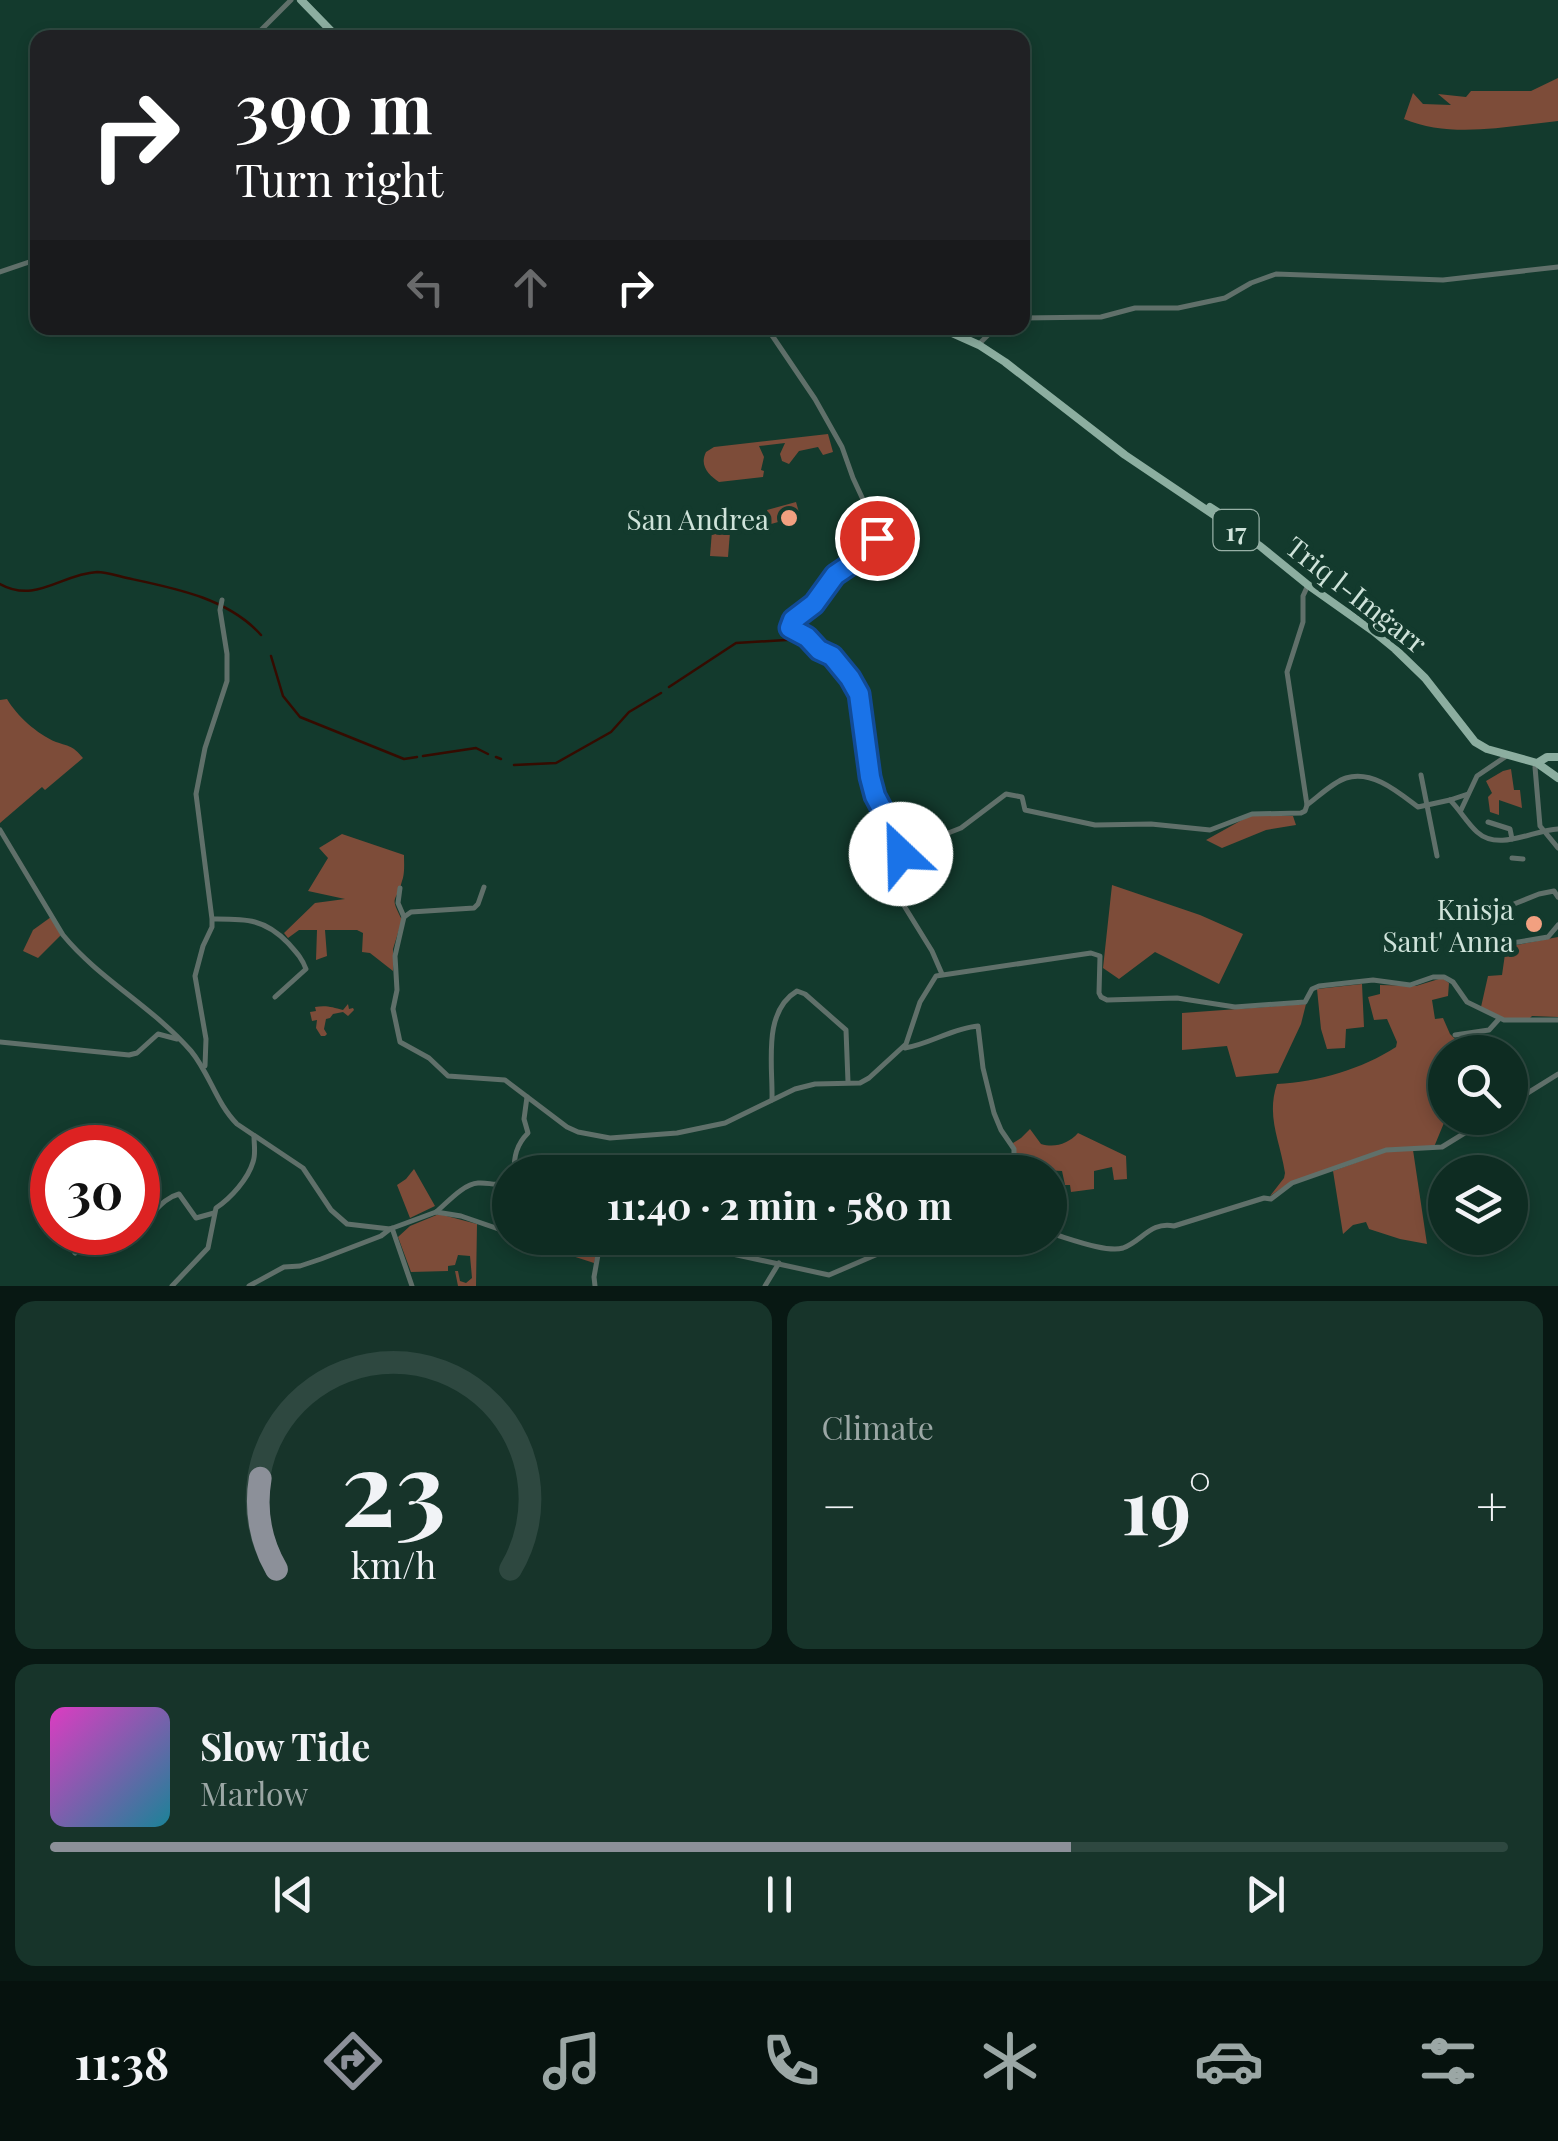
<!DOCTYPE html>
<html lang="en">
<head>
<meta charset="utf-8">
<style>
  :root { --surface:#0e2c22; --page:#17342a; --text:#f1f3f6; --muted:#9ba7a5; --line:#2e4840; --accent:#8c9099 }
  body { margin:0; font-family:"Playfair Display",serif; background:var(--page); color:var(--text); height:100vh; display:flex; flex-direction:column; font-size:38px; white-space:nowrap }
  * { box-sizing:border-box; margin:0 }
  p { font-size:32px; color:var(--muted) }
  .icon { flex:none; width:55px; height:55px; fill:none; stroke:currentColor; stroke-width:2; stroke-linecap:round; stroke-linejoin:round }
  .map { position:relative; height:1286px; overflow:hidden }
  .side { display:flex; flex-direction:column; gap:15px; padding:15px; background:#081813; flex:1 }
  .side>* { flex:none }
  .guide { position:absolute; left:30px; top:30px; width:1000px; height:305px; border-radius:20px; box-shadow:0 5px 15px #0003,0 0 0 2px var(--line); background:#202124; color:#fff; overflow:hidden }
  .buttons { position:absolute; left:1428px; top:1035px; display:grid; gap:20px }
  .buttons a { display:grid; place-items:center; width:100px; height:100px; border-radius:50%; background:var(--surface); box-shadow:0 5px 15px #0003,0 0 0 2px var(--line); font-size:50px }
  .speed { position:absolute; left:30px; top:1125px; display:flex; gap:20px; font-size:50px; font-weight:700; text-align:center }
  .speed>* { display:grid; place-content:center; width:130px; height:130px; border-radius:50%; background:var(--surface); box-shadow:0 5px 15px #0003,0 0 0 2px var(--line); line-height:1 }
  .speed .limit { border:15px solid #d22; background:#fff; color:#111 }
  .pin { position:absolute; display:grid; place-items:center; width:85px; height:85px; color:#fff; margin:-42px; border:5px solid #fff; border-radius:50%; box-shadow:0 2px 10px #0007 }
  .me { position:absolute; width:110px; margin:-55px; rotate:336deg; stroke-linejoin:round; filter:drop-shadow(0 0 8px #0008) }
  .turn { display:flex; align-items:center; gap:35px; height:210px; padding:0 40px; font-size:45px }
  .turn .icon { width:130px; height:130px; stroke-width:2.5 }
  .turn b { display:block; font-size:70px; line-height:85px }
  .lanes { display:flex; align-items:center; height:95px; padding:0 40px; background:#0003; justify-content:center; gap:50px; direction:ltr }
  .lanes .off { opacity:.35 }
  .big { font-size:75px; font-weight:700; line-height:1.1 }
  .side .widget { flex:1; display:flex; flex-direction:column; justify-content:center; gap:15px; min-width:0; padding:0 35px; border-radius:20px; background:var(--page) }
  .side .dial { align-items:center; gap:0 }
  .dial svg { height:260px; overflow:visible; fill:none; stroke:var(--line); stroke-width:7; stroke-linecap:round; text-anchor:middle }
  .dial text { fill:var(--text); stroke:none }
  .song { display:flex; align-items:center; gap:30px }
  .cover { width:120px; height:120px; border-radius:15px; background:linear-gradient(135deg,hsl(310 70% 55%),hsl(190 70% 35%)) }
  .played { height:10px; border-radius:5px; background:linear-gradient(90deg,var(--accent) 70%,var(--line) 70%) }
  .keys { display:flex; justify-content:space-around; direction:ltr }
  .heat { display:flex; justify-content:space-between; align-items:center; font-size:55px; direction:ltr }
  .side .tiles { flex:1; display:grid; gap:15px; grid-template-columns:1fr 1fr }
  .widget:last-child { grid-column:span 2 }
  .trip { position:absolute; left:492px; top:1155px; width:575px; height:100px; border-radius:50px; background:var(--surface); box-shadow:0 5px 15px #0003,0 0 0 2px var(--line); font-weight:700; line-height:100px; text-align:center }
  .menu { display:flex; height:160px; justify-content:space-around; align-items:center; background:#06120e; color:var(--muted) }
  .menu .icon { width:70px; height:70px }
  .menu .on { color:var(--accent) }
  .menu b { font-size:45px; color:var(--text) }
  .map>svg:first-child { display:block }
  .green { fill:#7d4c39 }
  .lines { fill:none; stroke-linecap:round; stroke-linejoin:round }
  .stream { stroke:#350b00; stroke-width:2.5 }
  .minor { stroke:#60706a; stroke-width:5 }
  .major { stroke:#8caea0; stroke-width:8 }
  .route-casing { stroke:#114b97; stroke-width:25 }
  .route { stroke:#1a73e8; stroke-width:18 }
  .poi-dot { fill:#f2a080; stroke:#133a2d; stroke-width:4 }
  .labels { text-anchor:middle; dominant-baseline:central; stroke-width:10; stroke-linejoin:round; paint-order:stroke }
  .shield { fill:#133a2d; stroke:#97b0a6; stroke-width:2.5 }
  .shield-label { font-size:25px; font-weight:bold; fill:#cfe3da }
  .poi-label { font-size:28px; fill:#cfe3da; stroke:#133a2d; text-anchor:end }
  .street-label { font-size:28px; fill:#cfe3da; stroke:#133a2d }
</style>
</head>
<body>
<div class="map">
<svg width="1558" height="1286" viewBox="0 0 1558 1286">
  <rect width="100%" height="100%" fill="#133a2d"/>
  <!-- green -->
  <g class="green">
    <path d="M1558,78v43c-49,5 -107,18 -154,-2l9,-26 10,11 28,1 -13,-11 28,3 5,-6h60z"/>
    <path d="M828,434l5,18 -10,3 -5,-8 -19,4 -10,13 -7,-3 -2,-7 5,-11 -26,3 5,11 -3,13 3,1 -1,6 -44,5c-10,-7 -20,-16 -13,-30l8,-5z"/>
    <path d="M796,502l4,14 -29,8 -4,-14z"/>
    <path d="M712,531l18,1 -2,25 -18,-1z"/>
    <path d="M7,699c10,17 30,35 49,43 14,5 16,3 27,16l-38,32 -3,-3 -42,36v-123z"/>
    <path d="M1511,769l3,21h6l2,18 -23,-8v15l-9,-3 -2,-15 4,-4 -6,-12 17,-10z"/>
    <path d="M1249,816h44l3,9 -30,5 -44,18 -16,-8z"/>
    <path d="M342,834l62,21c0,8 1,19 -2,26 -6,23 -13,13 0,39l-9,29v22l-23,-18 -8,-1 1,-19 -6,-3h-32l2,26 -11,4 1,-30h-18l-11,8 -4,-5 31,-30 30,-4 -37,-8 20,-33 -9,-10z"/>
    <path d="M1112,885l88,30 43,19 -24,50 -64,-32 -36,27 -16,-11z"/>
    <path d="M51,917l10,18 -23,23 -15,-7 10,-21z"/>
    <path d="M1558,937v80l-26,-1 -3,3 -23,1 -25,-13 7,-31 14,-1 4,-28z"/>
    <path d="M1442,978l7,5 -1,13 -16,4 3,19 8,-1 7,16 18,18h-23l1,66 -12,29 -49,2 -94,33 -21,14 14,-18 1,-5c-5,-33 -19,-56 -8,-89 41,-2 85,-15 119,-37l1,-5 -10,-23 -13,1 -6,-23 12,-3v-9l36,1z"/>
    <path d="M1362,984l2,43 -18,2 -1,19 -18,1 -6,-20 -4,-40z"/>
    <path d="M348,1004l1,5 4,-1 1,2 -6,6 -5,-4 -10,2 -3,4 -4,1 -2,10 3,5 -2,2h-4l-5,-8 1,-8 -5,1 -2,-9 6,-1 -1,-4c11,-2 17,0 28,3z"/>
    <path d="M1306,1004l-5,20 -23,49 -42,4 -9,-31 -45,4v-37z"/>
    <path d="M1030,1129l11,15c14,4 27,0 37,-11l48,23 1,23 -13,1 -2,-13 -18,4v18l-23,3 -1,-7h-5l-3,-14 -39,-2 -5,-8 -5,-18 8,-5z"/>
    <path d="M1413,1150l14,94 -27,-5 -31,-10 -3,-7 -13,3 -10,9 -10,-63 52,-19z"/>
    <path d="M414,1169l21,37 -25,12 -13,-33 9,-6z"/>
    <path d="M439,1214l38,10 -1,62h-18l-3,-15h3l2,10 6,2 6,-5 -2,-22 -12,-1 -3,10 -7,1v5l-37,1 -13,-35 12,-11z"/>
    <path d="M522,1238h76l1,5 -5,20 -74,-24z"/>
  </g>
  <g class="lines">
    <!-- stream -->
    <g class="stream">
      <path d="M0,584c36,20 61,-10 97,-12 9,0 21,4 30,6 47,10 101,20 134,57"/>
      <path d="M271,656l12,40 17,21 104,42 13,-2"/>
      <path d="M669,687l67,-44 66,-4"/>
      <path d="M423,756l53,-8 12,6"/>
      <path d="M496,757l5,2"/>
      <path d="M514,765l42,-2 55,-31 18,-20 32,-19"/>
    </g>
    <!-- minor -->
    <g class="minor">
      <path d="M253,38l38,-38"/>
      <path d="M0,272l38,-13"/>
      <path d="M1022,318l79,-1 34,-9h43l47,-10 26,-15 25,-9 167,6 115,-13"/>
      <path d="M767,328l48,71 27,48 11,31 25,54 -6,18 -37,25 -21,29 -21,16 -3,8 17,9 12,13 13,6 19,23 8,15 11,83 5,19 27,55"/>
      <path d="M981,342l14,-14"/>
      <path d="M1537,763l-2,4 5,59 18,22"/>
      <path d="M1421,775l16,81"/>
      <path d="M1450,800c10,10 17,23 27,32 22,20 56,-2 81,-3"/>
      <path d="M1307,805l-20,-133 16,-50v-26l5,-11"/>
      <path d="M1461,810l16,-34 31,-21"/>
      <path d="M1488,822l22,7 2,10"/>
      <path d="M0,830l63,105c36,44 90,72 128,116 19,23 25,52 46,73l66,44 28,42 16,14 43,5 46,-17 25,4 49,17"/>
      <path d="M902,851l59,-23 45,-34 16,3 3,13 70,15 56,-1 59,6 42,-16 49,-1 4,-2 2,-6c11,-8 26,-23 39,-27 27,-8 52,14 72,29l32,-7 18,-6"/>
      <path d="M902,851l-13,24 1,8 42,68 10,23"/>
      <path d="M1512,858l11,1"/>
      <path d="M400,888l-2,15 6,14 -9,39 2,34 -4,19 7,33 29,16 19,18 57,4 62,47 11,5 32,6 67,-5 48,-10 70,-34 20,-5 45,-1 9,-5 37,-34 14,-42 16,-26 155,-23 9,3 -1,37 2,4 6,3 70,-2 58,9 70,-5 7,-13 7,-3 54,-6 37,5 23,-8h11l9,5 14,20 37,18h54"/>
      <path d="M1514,904l25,-10 15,-3 4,6"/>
      <path d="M404,917l7,-5 63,-4 4,-4 6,-17"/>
      <path d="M213,919c32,0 51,-1 75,24 8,9 14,15 18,26l-31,28"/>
      <path d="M1506,944l42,-7 10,-12"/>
      <path d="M1455,1035l34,-5 10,-11"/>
      <path d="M0,1042l129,13 8,-2 21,-19 19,5"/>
      <path d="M905,1048c25,-4 48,-20 73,-22l5,42 11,45 7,17 13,19v10l8,9v4"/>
      <path d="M205,1066l1,-27 -11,-63 8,-30 9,-19v-8l-16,-125 9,-46 22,-67v-27l-7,-44 2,-10"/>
      <path d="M772,1100c1,-35 -10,-88 25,-109l8,3 41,36 2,52"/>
      <path d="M1510,1104l48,-30"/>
      <path d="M514,1172c0,-15 2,-27 14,-39l-4,-14 3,-22"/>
      <path d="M436,1212c11,-9 27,-28 42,-29 14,-1 17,5 32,-3"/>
      <path d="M138,1225c16,-9 22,-26 41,-31l17,24 18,-5"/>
      <path d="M392,1228l20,58"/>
      <path d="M1050,1233c18,5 56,20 73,15 19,-7 28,-27 51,-22l90,-28 7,1 21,-16 94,-33 56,-3 47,-29"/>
      <path d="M622,1238l106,15 101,22 86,-37"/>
      <path d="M75,1253c9,-13 23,-17 38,-21"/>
      <path d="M172,1286l36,-38 8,-40c15,-10 32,-29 37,-46 3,-8 1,-17 1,-26"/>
      <path d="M249,1286l35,-19 16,-1 21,-7 60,-23 9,-7"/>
      <path d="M595,1286l-1,-9 7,-39"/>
      <path d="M765,1286l14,-23"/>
    </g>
    <!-- major -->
    <g class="major">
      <path d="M301,0l37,38"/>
      <path d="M941,328l38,17 26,17 120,93 135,91 48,39 65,46 22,18 30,29 50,64 12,7 50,14 21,15"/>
      <path d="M1210,507l26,17"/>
      <path d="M1539,762l8,-5h11"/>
    </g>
  </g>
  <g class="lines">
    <defs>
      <path id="route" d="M877,538l-5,12 -37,25 -21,29 -21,16 -3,8 17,9 12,13 13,6 18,22 9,16 11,83 5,19 25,47 1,11"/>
    </defs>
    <!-- route casing -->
    <use href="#route" class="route-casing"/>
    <!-- route -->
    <use href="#route" class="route"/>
  </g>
  <!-- markers -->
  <g class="poi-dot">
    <circle cx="789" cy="518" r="10"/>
    <circle cx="1534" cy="924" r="10"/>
  </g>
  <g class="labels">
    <!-- shield labels -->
    <rect class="shield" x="1213.5" y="510" width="45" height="40" rx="8"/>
    <g class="shield-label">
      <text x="1236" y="530">17</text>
    </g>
    <!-- poi labels -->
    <g class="poi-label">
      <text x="769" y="518">San Andrea</text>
      <text x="1514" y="908">Knisja<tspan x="1514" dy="32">Sant' Anna</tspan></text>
    </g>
    <!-- street labels -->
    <g class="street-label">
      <text transform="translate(1357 594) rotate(38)">Triq l-Imġarr</text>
    </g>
  </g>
</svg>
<div class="buttons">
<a><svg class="icon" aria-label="search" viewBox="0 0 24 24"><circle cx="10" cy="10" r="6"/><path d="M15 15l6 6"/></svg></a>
<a><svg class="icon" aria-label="layers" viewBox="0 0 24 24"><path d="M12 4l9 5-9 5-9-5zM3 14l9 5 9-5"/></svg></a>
</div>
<div class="speed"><div class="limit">30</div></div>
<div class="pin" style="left:877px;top:538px;background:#d93025"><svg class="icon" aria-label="arrive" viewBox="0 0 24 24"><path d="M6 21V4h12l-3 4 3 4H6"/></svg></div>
<svg class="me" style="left:901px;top:854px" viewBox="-20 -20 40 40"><circle r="19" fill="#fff"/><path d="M0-13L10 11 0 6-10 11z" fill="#1a73e8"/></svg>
<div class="trip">11:40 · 2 min · 580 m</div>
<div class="guide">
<div class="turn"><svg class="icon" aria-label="right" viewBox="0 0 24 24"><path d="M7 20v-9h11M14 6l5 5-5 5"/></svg><div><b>390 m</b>Turn right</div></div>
<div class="lanes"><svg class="icon off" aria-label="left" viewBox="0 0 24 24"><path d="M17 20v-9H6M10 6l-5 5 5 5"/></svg><svg class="icon off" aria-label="ahead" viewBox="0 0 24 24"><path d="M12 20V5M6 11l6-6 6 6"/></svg><svg class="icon" aria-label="right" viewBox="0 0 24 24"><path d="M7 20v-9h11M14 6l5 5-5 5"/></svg></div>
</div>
</div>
<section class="side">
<div class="tiles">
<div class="widget dial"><svg viewBox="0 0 100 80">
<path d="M14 69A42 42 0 1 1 86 69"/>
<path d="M14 69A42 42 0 0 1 9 41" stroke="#8c9099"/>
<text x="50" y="56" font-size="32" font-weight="700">23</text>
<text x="50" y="72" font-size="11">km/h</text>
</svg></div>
<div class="widget"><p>Climate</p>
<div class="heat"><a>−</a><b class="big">19°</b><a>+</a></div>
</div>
<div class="widget">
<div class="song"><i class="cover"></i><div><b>Slow Tide</b><p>Marlow</p></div></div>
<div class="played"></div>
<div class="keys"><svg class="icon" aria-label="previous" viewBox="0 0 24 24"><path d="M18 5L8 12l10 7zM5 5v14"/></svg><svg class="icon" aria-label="pause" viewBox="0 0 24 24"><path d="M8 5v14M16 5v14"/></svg><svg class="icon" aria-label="next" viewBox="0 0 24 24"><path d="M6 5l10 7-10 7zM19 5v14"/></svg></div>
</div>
</div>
</section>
<nav class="menu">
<b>11:38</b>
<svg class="icon on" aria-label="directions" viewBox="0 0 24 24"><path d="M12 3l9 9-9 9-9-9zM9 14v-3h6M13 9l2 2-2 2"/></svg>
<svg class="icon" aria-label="music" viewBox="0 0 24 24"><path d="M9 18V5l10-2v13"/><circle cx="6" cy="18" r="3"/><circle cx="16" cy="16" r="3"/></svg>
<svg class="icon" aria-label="phone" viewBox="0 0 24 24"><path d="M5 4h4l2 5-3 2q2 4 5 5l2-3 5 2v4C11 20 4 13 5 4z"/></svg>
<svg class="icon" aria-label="climate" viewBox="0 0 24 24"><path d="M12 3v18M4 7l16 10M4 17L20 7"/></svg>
<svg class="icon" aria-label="car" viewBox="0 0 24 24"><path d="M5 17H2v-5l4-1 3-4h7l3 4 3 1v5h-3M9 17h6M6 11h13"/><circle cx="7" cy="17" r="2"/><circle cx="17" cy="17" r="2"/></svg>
<svg class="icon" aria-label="filters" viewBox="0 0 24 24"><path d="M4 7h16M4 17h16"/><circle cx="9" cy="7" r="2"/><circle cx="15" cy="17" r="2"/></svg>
</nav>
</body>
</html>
